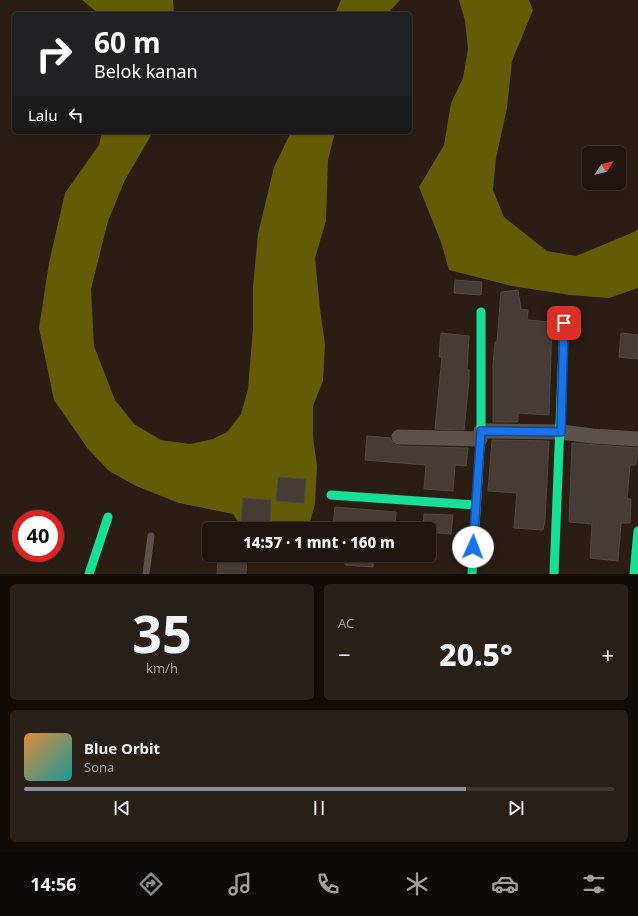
<!DOCTYPE html>
<html lang="id">
<head>
<meta charset="utf-8">
<style>
  :root { --surface:#20160f; --page:#281f18; --text:#f1f3f6; --muted:#a29f9e; --line:#3d352f; --accent:#8c9099 }
  body { margin:0; font-family:"Noto Sans",sans-serif; background:var(--page); color:var(--text); height:100vh; display:flex; flex-direction:column; font-size:15px; white-space:nowrap }
  * { box-sizing:border-box; margin:0 }
  p { font-size:13px; color:var(--muted) }
  .icon { flex:none; width:22px; height:22px; fill:none; stroke:currentColor; stroke-width:2; stroke-linecap:round; stroke-linejoin:round }
  .map { position:relative; height:574px; overflow:hidden }
  .side { display:flex; flex-direction:column; gap:10px; padding:10px; background:#120c08; flex:1 }
  .side>* { flex:none }
  .hud { position:absolute; left:12px; top:12px; width:400px; height:122px; border-radius:6px; box-shadow:0 1px 3px #0004,0 0 0 1px var(--line); background:#202124; color:#fff; overflow:hidden }
  .needle { width:26px; rotate:54deg }
  .fabs { position:absolute; left:582px; top:146px; display:grid; gap:8px }
  .fabs a { display:grid; place-items:center; width:44px; height:44px; border-radius:6px; background:var(--surface); box-shadow:0 1px 3px #0004,0 0 0 1px var(--line); font-size:20px }
  .speed { position:absolute; left:12px; top:510px; display:flex; gap:8px; font-size:20px; font-weight:700; text-align:center }
  .speed>* { display:grid; place-content:center; width:52px; height:52px; border-radius:50%; background:var(--surface); box-shadow:0 1px 3px #0004,0 0 0 1px var(--line); line-height:1 }
  .speed .limit { border:6px solid #d22; background:#fff; color:#111 }
  .pin { position:absolute; display:grid; place-items:center; width:34px; height:34px; color:#fff; margin:-17px; border-radius:8px; box-shadow:0 2px 6px #0006 }
  .me { position:absolute; width:44px; margin:-22px; rotate:2deg; stroke-linejoin:round; filter:drop-shadow(0 0 3px #0008) }
  .turn { display:flex; align-items:center; gap:14px; height:84px; padding:0 16px; font-size:18px }
  .turn .icon { width:52px; height:52px; stroke-width:2.5 }
  .turn b { display:block; font-size:28px; line-height:34px }
  .then { display:flex; align-items:center; height:38px; padding:0 16px; background:#0003; gap:8px; font-size:15px }
  .big { font-size:30px; font-weight:800; line-height:1.1 }
  .side .tile { flex:1; display:flex; flex-direction:column; justify-content:center; gap:6px; min-width:0; padding:0 14px; border-radius:6px; background:var(--page) }
  .side .dial { align-items:center; gap:0 }
  .dial b { font-size:52px; line-height:1 }
  .song { display:flex; align-items:center; gap:12px }
  .cover { width:48px; height:48px; border-radius:6px; background:linear-gradient(135deg,hsl(30 70% 55%),hsl(180 70% 35%)) }
  .played { height:4px; border-radius:2px; background:linear-gradient(90deg,var(--accent) 75%,var(--line) 75%) }
  .keys { display:flex; justify-content:space-around; direction:ltr }
  .heat { display:flex; justify-content:space-between; align-items:center; font-size:22px; direction:ltr }
  .side .tiles { flex:1; display:grid; gap:10px; grid-template-columns:1fr 1fr }
  .tile:last-child { grid-column:span 2 }
  .trip { position:absolute; left:202px; top:522px; width:234px; height:40px; border-radius:6px; background:var(--surface); box-shadow:0 1px 3px #0004,0 0 0 1px var(--line); font-weight:800; line-height:40px; text-align:center }
  .menu { display:flex; height:64px; justify-content:space-around; align-items:center; background:#0d0906; color:var(--muted) }
  .menu .icon { width:28px; height:28px }
  .menu .selected { color:var(--accent) }
  .menu b { font-size:18px; color:var(--text) }
  .map>svg:first-child { display:block }
  .water { fill:#615c05 }
  .building { fill:#473b35; stroke:#534842 }
  .lines { fill:none; stroke-linecap:round; stroke-linejoin:round }
  .lane { stroke:#5c524b; stroke-width:7 }
  .street { stroke:#5c524b; stroke-width:15 }
  .fast { stroke:#16e098; stroke-width:9 }
  .route-casing { stroke:#114b97; stroke-width:10 }
  .route { stroke:#1a73e8; stroke-width:7 }
</style>
</head>
<body>
<div class="map">
<svg width="638" height="574" viewBox="0 0 638 574">
  <rect width="100%" height="100%" fill="#2a1e14"/>
  <!-- water -->
  <g class="water">
    <path d="M82,0h91l1,14h-75z"/>
    <path d="M341,0h59l-13,14h-52z"/>
    <path d="M459,0h70l4,10 -21,51 -5,47 -11,50 -3,32 11,27 43,34 29,5 58,-24 4,-3v59l-29,10 -39,-3 -58,-9 -63,-16 -8,-28 -22,-55 25,-42 7,-42 12,-25 5,-29 -3,-28z"/>
    <path d="M102,132h51l-28,48 -17,41 -17,68 3,57 21,54 19,24 27,16 29,4 23,-5 14,-7 14,-18 7,-25 5,-61v-41l5,-53 16,-67 17,-35h44l-7,28 -2,61 -11,37 5,51 5,36 -2,36 -10,25v31l4,29 -2,38 -7,25h-65l-10,-15 -54,-11 -43,-17 -27,-15 -21,-22 -34,-49 -15,-72 10,-65 16,-70 34,-48z"/>
  </g>
  <!-- building -->
  <g class="building">
    <path d="M455,280l27,2 -1,13 -27,-2z"/>
    <path d="M518,290l3,19 7,1 -1,10 25,2 -3,93 -31,-2v9h-25v-57l2,-23h2l4,-50z"/>
    <path d="M441,333l28,3 -2,34h2v10l-5,50 -29,-1 7,-72h-3z"/>
    <path d="M621,333l17,2v24l-19,-2z"/>
    <path d="M367,436l23,2 4,6 5,2 69,2 -2,18 -11,-1 -2,26 -29,-2 2,-24 -61,-5z"/>
    <path d="M492,440l57,1 -4,79 -2,10 -29,-2 3,-35 -29,-2z"/>
    <path d="M572,443l66,5 -2,17h-6l-3,34h4l-1,24h-9l-3,38 -28,-3 2,-34 -23,-2z"/>
    <path d="M278,477l28,2 -2,24 -28,-2z"/>
    <path d="M243,498l28,2 -1,24 -29,-2z"/>
    <path d="M335,507l61,5 -1,15 -33,-2v4l-29,-3z"/>
    <path d="M424,514l29,1 -2,19 -22,-2v-3h-6z"/>
    <path d="M218,555l29,1 -1,18h-29z"/>
    <path d="M345,555h29l-1,12 -28,-2z"/>
  </g>
  <g class="lines">
    <!-- lane -->
    <path class="lane" d="M146,574l5,-38"/>
    <!-- street -->
    <g class="street">
      <path d="M481,431l80,1 31,4 46,3"/>
      <path d="M399,437l81,2"/>
    </g>
    <!-- fast -->
    <g class="fast">
      <path d="M331,495l144,10"/>
      <path d="M89,574l19,-57"/>
      <path d="M472,574l9,-143v-119"/>
      <path d="M554,574l10,-251"/>
      <path d="M634,574l4,-43"/>
    </g>
  </g>
  <g class="lines">
    <defs>
      <path id="route" d="M473,547l8,-116 80,1 3,-109"/>
    </defs>
    <!-- route casing -->
    <use href="#route" class="route-casing"/>
    <!-- route -->
    <use href="#route" class="route"/>
  </g>
</svg>
<div class="fabs">
<a><svg class="needle" viewBox="-14 -14 28 28"><path d="M0-13l5 13h-10z" fill="#e53935"/><path d="M0 13l5-13h-10z" fill="#a29f9e"/></svg></a>
</div>
<div class="speed"><div class="limit">40</div></div>
<div class="pin" style="left:564px;top:323px;background:#d93025"><svg class="icon" aria-label="arrive" viewBox="0 0 24 24"><path d="M6 21V4h12l-3 4 3 4H6"/></svg></div>
<svg class="me" style="left:473px;top:547px" viewBox="-20 -20 40 40"><circle r="19" fill="#fff"/><path d="M0-13L10 11 0 6-10 11z" fill="#1a73e8"/></svg>
<div class="trip">14:57 · 1 mnt · 160 m</div>
<div class="hud">
<div class="turn"><svg class="icon" aria-label="right" viewBox="0 0 24 24"><path d="M7 20v-9h11M14 6l5 5-5 5"/></svg><div><b>60 m</b>Belok kanan</div></div>
<div class="then">Lalu<svg class="icon" aria-label="left" viewBox="0 0 24 24"><path d="M17 20v-9H6M10 6l-5 5 5 5"/></svg></div>
</div>
</div>
<section class="side">
<div class="tiles">
<div class="tile dial"><b>35</b><p>km/h</p></div>
<div class="tile"><p>AC</p>
<div class="heat"><a>−</a><b class="big">20.5°</b><a>+</a></div>
</div>
<div class="tile">
<div class="song"><i class="cover"></i><div><b>Blue Orbit</b><p>Sona</p></div></div>
<div class="played"></div>
<div class="keys"><svg class="icon" aria-label="previous" viewBox="0 0 24 24"><path d="M18 5L8 12l10 7zM5 5v14"/></svg><svg class="icon" aria-label="pause" viewBox="0 0 24 24"><path d="M8 5v14M16 5v14"/></svg><svg class="icon" aria-label="next" viewBox="0 0 24 24"><path d="M6 5l10 7-10 7zM19 5v14"/></svg></div>
</div>
</div>
</section>
<nav class="menu">
<b>14:56</b>
<svg class="icon selected" aria-label="directions" viewBox="0 0 24 24"><path d="M12 3l9 9-9 9-9-9zM9 14v-3h6M13 9l2 2-2 2"/></svg>
<svg class="icon" aria-label="music" viewBox="0 0 24 24"><path d="M9 18V5l10-2v13"/><circle cx="6" cy="18" r="3"/><circle cx="16" cy="16" r="3"/></svg>
<svg class="icon" aria-label="phone" viewBox="0 0 24 24"><path d="M5 4h4l2 5-3 2q2 4 5 5l2-3 5 2v4C11 20 4 13 5 4z"/></svg>
<svg class="icon" aria-label="climate" viewBox="0 0 24 24"><path d="M12 3v18M4 7l16 10M4 17L20 7"/></svg>
<svg class="icon" aria-label="car" viewBox="0 0 24 24"><path d="M5 17H2v-5l4-1 3-4h7l3 4 3 1v5h-3M9 17h6M6 11h13"/><circle cx="7" cy="17" r="2"/><circle cx="17" cy="17" r="2"/></svg>
<svg class="icon" aria-label="filters" viewBox="0 0 24 24"><path d="M4 7h16M4 17h16"/><circle cx="9" cy="7" r="2"/><circle cx="15" cy="17" r="2"/></svg>
</nav>
</body>
</html>
